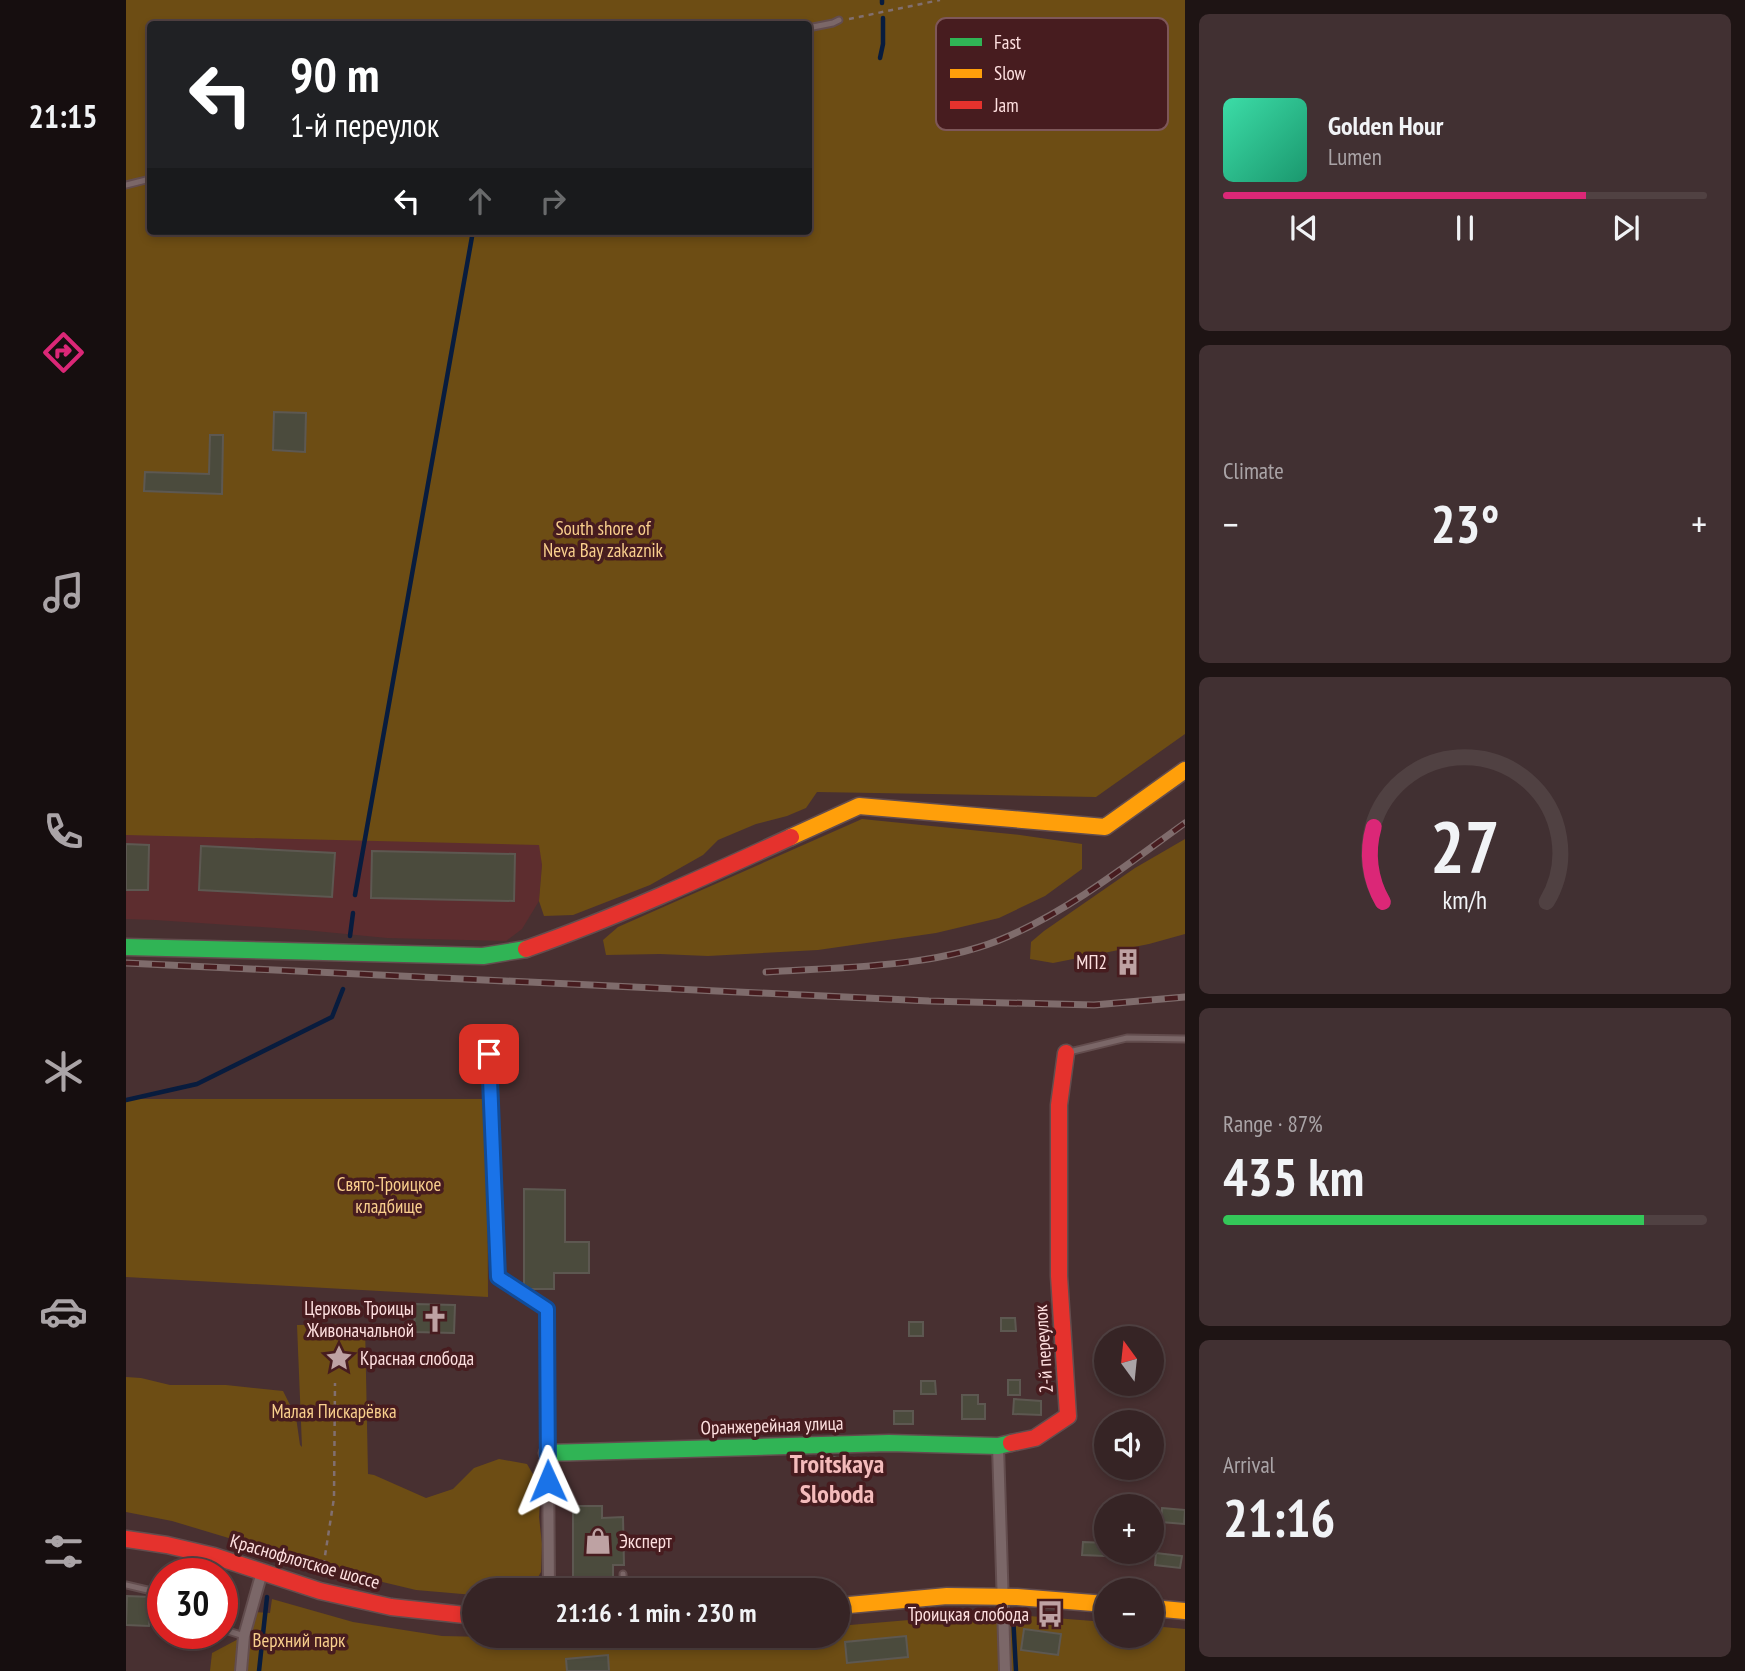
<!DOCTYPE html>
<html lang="en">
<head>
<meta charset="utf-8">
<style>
  :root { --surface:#362425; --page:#413032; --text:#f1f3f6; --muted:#aaa4a7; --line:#504142; --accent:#db2777 }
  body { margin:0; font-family:"PT Sans Narrow",sans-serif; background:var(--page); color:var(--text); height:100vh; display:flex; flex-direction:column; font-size:26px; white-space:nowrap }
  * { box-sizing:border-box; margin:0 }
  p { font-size:23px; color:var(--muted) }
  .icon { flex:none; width:38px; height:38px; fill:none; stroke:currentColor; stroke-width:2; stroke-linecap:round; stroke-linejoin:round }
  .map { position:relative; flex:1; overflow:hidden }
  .panel { display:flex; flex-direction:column; gap:14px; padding:14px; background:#1e1414; width:560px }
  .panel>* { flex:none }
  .hud { position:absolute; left:21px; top:21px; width:665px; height:214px; border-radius:7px; box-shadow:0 4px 10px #0003,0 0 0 2px var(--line); background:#202124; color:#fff; overflow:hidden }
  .needle { width:46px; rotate:345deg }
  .tools { position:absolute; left:968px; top:1326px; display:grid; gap:14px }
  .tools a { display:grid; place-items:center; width:70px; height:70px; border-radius:50%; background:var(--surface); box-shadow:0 4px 10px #0003,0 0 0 2px var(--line); font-size:35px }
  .speed { position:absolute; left:21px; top:1558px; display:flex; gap:14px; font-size:35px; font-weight:700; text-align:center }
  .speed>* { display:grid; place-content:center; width:91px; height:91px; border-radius:50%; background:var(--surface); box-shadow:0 4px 10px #0003,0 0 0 2px var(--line); line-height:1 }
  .speed .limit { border:10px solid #d22; background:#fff; color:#111 }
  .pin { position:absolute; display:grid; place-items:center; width:60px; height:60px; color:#fff; margin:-30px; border-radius:14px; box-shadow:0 4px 10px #0006 }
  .me { position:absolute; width:77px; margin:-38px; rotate:359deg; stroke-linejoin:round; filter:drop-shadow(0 0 5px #0008) }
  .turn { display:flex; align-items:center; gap:24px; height:147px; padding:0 28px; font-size:32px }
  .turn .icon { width:91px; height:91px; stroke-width:2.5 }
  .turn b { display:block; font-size:49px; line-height:60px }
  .lanes { display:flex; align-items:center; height:66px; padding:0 28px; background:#0003; justify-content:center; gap:35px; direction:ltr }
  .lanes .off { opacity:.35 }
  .big { font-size:52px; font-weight:700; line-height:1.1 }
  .panel .widget { flex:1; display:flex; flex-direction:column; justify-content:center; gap:10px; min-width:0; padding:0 24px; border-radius:10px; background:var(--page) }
  .panel .dial { align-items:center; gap:0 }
  .dial svg { height:182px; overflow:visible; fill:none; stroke:var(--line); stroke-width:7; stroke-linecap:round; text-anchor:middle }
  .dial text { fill:var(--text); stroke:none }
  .song { display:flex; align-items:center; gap:21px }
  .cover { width:84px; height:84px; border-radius:10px; background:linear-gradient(135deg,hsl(160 70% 55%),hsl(160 70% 35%)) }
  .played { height:7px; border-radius:4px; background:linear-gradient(90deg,var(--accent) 75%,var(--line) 75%) }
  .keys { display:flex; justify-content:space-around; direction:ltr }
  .heat { display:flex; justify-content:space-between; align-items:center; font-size:38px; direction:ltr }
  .charge { height:10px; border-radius:5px; background:linear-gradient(90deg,#34c759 87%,var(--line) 0) }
  .trip { position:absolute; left:336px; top:1578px; width:388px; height:70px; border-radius:35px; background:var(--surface); box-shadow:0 4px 10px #0003,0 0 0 2px var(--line); font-weight:700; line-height:70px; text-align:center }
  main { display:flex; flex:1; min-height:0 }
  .menu { display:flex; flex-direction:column; width:126px; justify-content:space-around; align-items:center; background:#160e0f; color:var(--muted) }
  .menu .icon { width:49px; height:49px }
  .menu .current { color:var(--accent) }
  .menu b { font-size:32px; color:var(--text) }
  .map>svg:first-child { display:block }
  .built { fill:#5d2d2f }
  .green { fill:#6d4d14; fill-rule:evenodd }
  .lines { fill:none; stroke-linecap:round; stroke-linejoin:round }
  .stream { stroke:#081c3e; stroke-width:4.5 }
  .building { fill:#4b4b3d; stroke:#5d5851; stroke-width:2 }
  .lane-casing { stroke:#634d4e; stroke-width:9 }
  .street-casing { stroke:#634d4e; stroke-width:14 }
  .fast-casing { stroke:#634d4e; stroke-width:19 }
  .slow-casing { stroke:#634d4e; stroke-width:19 }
  .jam-casing { stroke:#634d4e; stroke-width:19 }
  .path { stroke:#816f6f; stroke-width:2.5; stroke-dasharray:5 5; stroke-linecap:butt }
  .lane { stroke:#7b6768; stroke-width:5 }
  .street { stroke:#7b6768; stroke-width:10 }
  .fast { stroke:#30b455; stroke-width:16 }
  .slow { stroke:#ff9f0a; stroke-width:16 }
  .jam { stroke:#e5322d; stroke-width:16 }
  .rail-casing { stroke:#7f6c6c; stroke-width:7 }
  .rail { stroke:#471c1f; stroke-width:4.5; stroke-dasharray:13; stroke-linecap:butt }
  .route-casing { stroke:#114b97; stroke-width:18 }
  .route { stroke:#1a73e8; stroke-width:12 }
  .labels { text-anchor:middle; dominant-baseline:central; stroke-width:7; stroke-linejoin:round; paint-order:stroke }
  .park-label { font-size:19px; fill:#f9cf8d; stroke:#471c1f }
  .poi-label { font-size:19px; fill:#fee0e0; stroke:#471c1f; text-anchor:end }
  .street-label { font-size:19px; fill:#fee0e0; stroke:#471c1f }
  .district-label { font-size:26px; font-weight:bold; fill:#f4bbbb; stroke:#471c1f }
  .key { fill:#471c1f; stroke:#7e5759; stroke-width:2 }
  .key-label { font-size:19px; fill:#fee0e0 }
</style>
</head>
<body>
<main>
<nav class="menu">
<b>21:15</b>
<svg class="icon current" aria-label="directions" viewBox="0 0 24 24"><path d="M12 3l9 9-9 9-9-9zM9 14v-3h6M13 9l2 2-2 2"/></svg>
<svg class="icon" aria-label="music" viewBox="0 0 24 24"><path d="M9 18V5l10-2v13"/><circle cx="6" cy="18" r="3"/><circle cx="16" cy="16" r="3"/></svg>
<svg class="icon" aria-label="phone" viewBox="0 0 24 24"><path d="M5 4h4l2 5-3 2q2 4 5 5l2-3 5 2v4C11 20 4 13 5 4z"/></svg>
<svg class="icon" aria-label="climate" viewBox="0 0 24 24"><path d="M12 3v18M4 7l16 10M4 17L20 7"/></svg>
<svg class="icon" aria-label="car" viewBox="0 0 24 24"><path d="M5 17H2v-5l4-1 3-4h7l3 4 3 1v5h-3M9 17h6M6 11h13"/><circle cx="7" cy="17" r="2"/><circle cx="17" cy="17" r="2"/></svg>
<svg class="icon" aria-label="filters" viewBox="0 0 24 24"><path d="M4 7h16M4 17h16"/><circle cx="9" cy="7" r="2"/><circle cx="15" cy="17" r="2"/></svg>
</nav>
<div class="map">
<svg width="1059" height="1671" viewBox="0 0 1059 1671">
  <rect width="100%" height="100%" fill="#483031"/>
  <!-- built -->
  <path class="built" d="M0,800l410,8 6,57 -3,36 -17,28 -16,12 -119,-3 -82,-8 -150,-10 -29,-1z"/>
  <!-- green -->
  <g class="green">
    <path d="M0,0h1059v734l-89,63 -279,-5 -11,16 -19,8 -31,8 -38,16 -15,15 -53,30 -77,30 -29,1 -5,-15 3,-36 -3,-20 -413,-10zM24,24h658v207h-658z"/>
    <path d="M736,819l158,16 62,9v25l-37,27 -46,22 -63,15 -118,17 -110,6 -48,-2 -54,1 -3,-15 15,-13z"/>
    <path d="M1059,839v95l-36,10 -96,19 -23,-4 1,-17 13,-11 91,-63z"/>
    <path d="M0,1099h361l1,198 -362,-20z"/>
    <path d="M239,1324l3,150 6,1 52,23 27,-9 21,-21 25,-9 28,5 14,24 -2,29 3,27 -1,28 -11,19h-56v4l-58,-5 -67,-16 -177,-53 -46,-9v-135l15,1 29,7h56l57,6 13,26 4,28 2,2 -5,-122z"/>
    <path d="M96,1590c11,4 15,9 15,21l-5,6h-7l-3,-2z"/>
    <path d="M146,1599l81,23 89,14 215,5 89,-5h92v-10l154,-13 114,9v14h46v-10l33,3v42h-975l2,-18 32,-17h7l3,-24 16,1z"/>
  </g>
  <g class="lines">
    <!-- stream -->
    <g class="stream">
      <path d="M756,0v3"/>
      <path d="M754,58l3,-14v-26"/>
      <path d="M229,895l118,-664"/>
      <path d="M224,936l3,-23"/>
      <path d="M0,1100l71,-16 135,-67 11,-28"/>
      <path d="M887,1615l3,56"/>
      <path d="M133,1671l8,-74"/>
    </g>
  </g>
  <!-- building -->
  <g class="building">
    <path d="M148,412l32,1 -1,39 -32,-2z"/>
    <path d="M84,435h13l-1,59 -78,-3 1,-19 64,2z"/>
    <path d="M0,844l23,1 -1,45h-22z"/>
    <path d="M75,846l134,7 -3,44 -133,-7z"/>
    <path d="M246,851l143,3 -1,47 -143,-3z"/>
    <path d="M398,1189l41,1v52h24v31h-35v16h-24l-6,-5z"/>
    <path d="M289,1304l40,1 -1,28 -40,-1z"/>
    <path d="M875,1318h14l1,13h-15z"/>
    <rect x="783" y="1322" width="14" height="14"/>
    <rect x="882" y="1380" width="12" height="15"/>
    <path d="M795,1381h14l1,13h-15z"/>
    <path d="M836,1395h16v9h7v15h-23z"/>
    <path d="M888,1399l27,2v14l-28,-1z"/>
    <rect x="768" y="1411" width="19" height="13"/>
    <path d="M708,1457l17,2 -2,14 -17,-3z"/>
    <path d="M447,1506h29v12l21,-1 1,48h-11v26h-40z"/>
    <path d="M1036,1508l23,2 -1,14 -23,-2z"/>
    <path d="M957,1542l23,1 -1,13 -23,-1z"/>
    <path d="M1030,1553l26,3 -2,12 -25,-3z"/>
    <path d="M1,1596l24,1 -2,29 -23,-1z"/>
    <path d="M898,1629l37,5 -3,21 -37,-5z"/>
    <path d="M780,1636l2,21 -61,6 -2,-21z"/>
    <path d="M482,1655l1,16h-42l-1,-12z"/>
  </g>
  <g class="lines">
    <defs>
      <g id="lane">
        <path d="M682,28l25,-5 6,-3"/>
        <path d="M0,185l24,-6"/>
        <path d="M943,1052l58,-14 58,1"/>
        <path d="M497,1574l1,17"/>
        <path d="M0,1585l30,7 7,9"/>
        <path d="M96,1629l22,7"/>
      </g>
      <g id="street">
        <path d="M363,1053l9,224 49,32 2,282"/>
        <path d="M872,1446l7,225"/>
        <path d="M115,1671l3,-35 18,-64"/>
      </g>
      <g id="fast">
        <path d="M0,947l357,9 43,-7"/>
        <path d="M421,1453l342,-10 109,3 13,-3"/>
      </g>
      <g id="slow">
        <path d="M665,837l68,-31 246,21 80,-57"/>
        <path d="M712,1606l109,-10 70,1 89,7"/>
        <path d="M1026,1608l33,3"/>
      </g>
      <g id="jam">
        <path d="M400,949c91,-32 178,-72 265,-112"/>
        <path d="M885,1443l24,-5 33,-22 -9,-140v-171l7,-52"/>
        <path d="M0,1539l41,6 47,11 106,35 71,16 83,9"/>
      </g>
    </defs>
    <!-- lane casing -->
    <use href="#lane" class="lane-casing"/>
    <!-- street casing -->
    <use href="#street" class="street-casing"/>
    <!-- fast casing -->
    <use href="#fast" class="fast-casing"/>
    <!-- slow casing -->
    <use href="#slow" class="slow-casing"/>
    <!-- jam casing -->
    <use href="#jam" class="jam-casing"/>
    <!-- path -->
    <g class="path">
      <path d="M723,19l91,-19"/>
      <path d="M196,1575l12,-77 1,-115"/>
    </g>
    <!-- lane -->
    <use href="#lane" class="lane"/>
    <!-- street -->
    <use href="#street" class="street"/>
    <!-- fast -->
    <use href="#fast" class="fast"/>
    <!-- slow -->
    <use href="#slow" class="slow"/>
    <!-- jam -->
    <use href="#jam" class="jam"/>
    <defs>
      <g id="rail">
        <path d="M0,963l803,38 165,4 91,-8"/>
        <path d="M640,972c77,-5 172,-4 243,-36 64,-28 120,-73 176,-113"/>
      </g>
    </defs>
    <!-- rail casing -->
    <use href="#rail" class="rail-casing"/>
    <!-- rail -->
    <use href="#rail" class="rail"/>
  </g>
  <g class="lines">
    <defs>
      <path id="route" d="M363,1054l9,223 49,32 1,172"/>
    </defs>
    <!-- route casing -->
    <use href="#route" class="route-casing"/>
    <!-- route -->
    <use href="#route" class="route"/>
  </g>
  <!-- icons -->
  <defs>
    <symbol id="building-bare" viewBox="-9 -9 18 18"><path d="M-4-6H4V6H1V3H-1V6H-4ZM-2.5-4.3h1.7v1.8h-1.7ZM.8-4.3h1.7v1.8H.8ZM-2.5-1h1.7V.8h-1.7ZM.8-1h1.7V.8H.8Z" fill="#bea2a3" stroke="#471c1f" stroke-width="2.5" paint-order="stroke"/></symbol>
    <symbol id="church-bare" viewBox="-9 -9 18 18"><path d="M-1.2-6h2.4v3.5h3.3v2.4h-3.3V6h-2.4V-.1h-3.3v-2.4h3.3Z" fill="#bea2a3" stroke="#471c1f" stroke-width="2.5" paint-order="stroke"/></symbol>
    <symbol id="sight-bare" viewBox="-9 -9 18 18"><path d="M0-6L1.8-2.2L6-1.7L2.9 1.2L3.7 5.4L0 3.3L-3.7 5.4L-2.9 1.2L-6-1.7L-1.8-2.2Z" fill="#bea2a3" stroke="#471c1f" stroke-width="2.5" paint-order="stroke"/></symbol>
    <symbol id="shop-bare" viewBox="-9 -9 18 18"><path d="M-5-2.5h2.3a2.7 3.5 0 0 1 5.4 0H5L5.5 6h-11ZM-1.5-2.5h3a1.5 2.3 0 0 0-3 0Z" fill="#bea2a3" stroke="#471c1f" stroke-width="2.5" paint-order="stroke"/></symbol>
    <symbol id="bus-bare" viewBox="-9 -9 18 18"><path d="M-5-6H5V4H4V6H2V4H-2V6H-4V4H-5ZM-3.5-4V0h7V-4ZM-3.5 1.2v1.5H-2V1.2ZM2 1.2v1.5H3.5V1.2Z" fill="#bea2a3" stroke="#471c1f" stroke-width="2.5" paint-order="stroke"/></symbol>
  </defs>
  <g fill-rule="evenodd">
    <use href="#building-bare" x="983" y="943" width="38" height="38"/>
    <use href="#church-bare" x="290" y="1300" width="38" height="38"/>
    <use href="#sight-bare" x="194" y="1339" width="38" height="38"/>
    <use href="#shop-bare" x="453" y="1522" width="38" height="38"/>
    <use href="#bus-bare" x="905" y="1595" width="38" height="38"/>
  </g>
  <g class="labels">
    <!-- park labels -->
    <g class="park-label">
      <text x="477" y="528">South shore of<tspan x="477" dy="22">Neva Bay zakaznik</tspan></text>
      <text x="263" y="1184">Свято-Троицкое<tspan x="263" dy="22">кладбище</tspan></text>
      <text x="208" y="1411">Малая Пискарёвка</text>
      <text x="173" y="1640">Верхний парк</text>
    </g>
    <!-- poi labels -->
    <g class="poi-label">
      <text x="981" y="962">МП2</text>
      <text x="288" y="1308">Церковь Троицы<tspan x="288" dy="22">Живоначальной</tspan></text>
      <text x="234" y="1358" text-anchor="start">Красная слобода</text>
      <text x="493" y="1541" text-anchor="start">Эксперт</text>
      <text x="903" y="1614">Троицкая слобода</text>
    </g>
    <!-- street labels -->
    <g class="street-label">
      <text transform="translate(917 1349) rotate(-94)">2-й переулок</text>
      <text transform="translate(646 1425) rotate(-2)">Оранжерейная улица</text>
      <text transform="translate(179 1561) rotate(16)">Краснофлотское шоссе</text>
    </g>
    <!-- district labels -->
    <g class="district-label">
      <text x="711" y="1463">Troitskaya<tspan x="711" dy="30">Sloboda</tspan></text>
    </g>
  </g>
  <!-- legend -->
  <rect x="810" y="18" width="232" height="112" rx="10" class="key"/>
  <rect x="824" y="38" width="32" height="8" fill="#30b455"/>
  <rect x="824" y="69" width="32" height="9" fill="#ff9f0a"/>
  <rect x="824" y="101" width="32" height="8" fill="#e5322d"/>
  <g class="key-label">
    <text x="868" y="49">Fast</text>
    <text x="868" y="80">Slow</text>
    <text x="868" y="112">Jam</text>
  </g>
</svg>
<div class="tools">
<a><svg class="needle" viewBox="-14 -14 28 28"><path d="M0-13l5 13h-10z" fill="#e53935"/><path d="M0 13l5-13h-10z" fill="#aaa4a7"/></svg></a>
<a><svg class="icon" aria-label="sound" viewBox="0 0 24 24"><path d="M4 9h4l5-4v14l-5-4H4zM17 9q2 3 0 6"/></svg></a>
<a>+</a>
<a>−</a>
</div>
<div class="speed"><div class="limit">30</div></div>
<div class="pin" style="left:363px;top:1054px;background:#d93025"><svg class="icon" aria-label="arrive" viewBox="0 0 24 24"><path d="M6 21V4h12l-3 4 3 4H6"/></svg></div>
<svg class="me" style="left:422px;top:1481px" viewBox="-20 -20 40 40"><path d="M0-17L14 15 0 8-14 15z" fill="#1a73e8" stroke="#fff" stroke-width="4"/></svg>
<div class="trip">21:16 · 1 min · 230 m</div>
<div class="hud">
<div class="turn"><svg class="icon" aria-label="left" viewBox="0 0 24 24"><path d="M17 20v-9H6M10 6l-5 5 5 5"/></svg><div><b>90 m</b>1-й переулок</div></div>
<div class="lanes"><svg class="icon" aria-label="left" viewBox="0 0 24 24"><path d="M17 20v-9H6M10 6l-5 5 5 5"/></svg><svg class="icon off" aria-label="ahead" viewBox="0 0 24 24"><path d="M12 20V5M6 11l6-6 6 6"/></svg><svg class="icon off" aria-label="right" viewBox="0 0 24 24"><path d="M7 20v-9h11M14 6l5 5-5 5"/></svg></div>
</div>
</div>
<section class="panel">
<div class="widget">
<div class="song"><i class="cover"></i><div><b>Golden Hour</b><p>Lumen</p></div></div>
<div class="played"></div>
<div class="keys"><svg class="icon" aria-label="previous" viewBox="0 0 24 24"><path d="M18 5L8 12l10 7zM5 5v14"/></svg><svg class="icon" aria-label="pause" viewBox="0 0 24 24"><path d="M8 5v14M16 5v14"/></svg><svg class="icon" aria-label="next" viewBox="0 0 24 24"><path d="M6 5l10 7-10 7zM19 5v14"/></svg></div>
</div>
<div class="widget"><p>Climate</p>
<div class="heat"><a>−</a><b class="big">23°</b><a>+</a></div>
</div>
<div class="widget dial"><svg viewBox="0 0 100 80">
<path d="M14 69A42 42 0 1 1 86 69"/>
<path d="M14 69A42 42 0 0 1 10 36" stroke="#db2777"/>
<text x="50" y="56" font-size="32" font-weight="700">27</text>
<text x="50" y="72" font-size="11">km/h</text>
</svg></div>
<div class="widget"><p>Range · 87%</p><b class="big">435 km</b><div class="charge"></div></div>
<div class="widget"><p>Arrival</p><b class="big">21:16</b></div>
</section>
</main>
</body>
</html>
